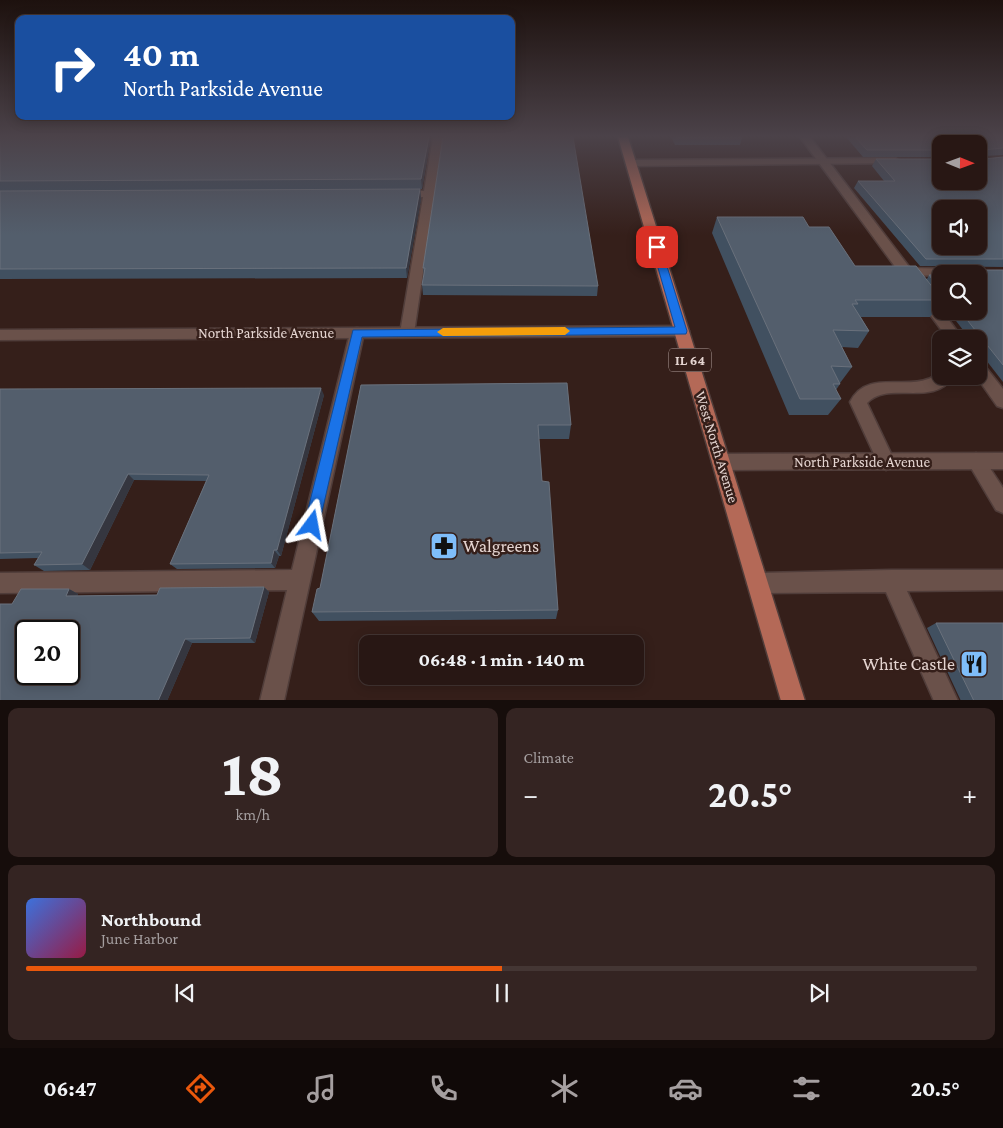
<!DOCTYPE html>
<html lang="en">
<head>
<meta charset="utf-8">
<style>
  :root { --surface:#281714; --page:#342422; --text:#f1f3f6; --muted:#a59fa0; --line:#443634; --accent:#ea580c }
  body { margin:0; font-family:"Crimson Pro",serif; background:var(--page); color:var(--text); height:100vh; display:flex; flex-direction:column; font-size:19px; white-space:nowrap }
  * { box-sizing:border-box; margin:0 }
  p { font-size:16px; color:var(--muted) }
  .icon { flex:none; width:28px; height:28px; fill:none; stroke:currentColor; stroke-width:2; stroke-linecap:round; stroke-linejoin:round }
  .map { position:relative; height:700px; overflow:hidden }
  .details { display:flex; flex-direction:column; gap:8px; padding:8px; background:#160d0b; flex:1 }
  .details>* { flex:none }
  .top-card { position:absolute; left:15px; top:15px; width:500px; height:105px; border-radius:10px; box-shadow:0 2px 12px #0003,0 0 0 1px var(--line); background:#1a4fa0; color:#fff; overflow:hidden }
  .needle { width:32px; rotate:91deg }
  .fabs { position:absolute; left:932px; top:135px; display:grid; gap:10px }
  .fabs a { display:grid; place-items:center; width:55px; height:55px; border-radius:10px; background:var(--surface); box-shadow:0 2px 12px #0003,0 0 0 1px var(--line); font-size:25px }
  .speed { position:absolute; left:15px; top:620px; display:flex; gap:10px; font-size:25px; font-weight:700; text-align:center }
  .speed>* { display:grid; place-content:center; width:65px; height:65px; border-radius:50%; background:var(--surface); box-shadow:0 2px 12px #0003,0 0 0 1px var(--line); line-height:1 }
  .speed .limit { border:2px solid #111; border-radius:8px; background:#fff; color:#111 }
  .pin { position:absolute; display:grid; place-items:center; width:42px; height:42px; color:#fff; margin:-21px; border-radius:10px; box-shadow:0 2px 8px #0006 }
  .me { position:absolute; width:55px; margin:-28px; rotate:13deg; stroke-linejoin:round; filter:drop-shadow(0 0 4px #0008) }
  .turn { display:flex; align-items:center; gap:18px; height:105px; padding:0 25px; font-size:22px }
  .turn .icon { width:65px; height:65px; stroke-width:2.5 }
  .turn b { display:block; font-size:35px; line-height:42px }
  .big { font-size:38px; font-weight:700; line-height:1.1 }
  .details .widget { flex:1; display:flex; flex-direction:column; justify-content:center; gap:8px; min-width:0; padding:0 18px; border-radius:10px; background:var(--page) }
  .details .dial { align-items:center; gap:0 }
  .dial b { font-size:65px; line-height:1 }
  .song { display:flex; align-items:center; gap:15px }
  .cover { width:60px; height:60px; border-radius:8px; background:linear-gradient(135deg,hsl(220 70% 55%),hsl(340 70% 35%)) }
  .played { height:5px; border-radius:2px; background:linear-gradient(90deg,var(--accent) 50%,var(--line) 50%) }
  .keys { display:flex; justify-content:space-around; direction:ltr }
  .heat { display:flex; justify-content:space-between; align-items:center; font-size:28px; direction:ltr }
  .details .tiles { flex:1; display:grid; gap:8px; grid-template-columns:1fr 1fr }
  .widget:last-child { grid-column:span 2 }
  .trip { position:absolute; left:359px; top:635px; width:285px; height:50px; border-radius:10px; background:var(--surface); box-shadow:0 2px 12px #0003,0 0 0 1px var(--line); font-weight:700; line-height:50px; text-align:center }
  .dock { display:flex; height:80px; justify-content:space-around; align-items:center; background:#100908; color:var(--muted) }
  .dock .icon { width:35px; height:35px }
  .dock .active { color:var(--accent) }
  .dock b { font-size:22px; color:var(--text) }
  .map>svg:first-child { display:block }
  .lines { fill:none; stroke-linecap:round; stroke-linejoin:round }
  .lane-casing { stroke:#503d3a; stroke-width:3 }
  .street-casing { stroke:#503d3a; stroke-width:3 }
  .primary-casing { stroke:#503d3a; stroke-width:3 }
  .lane { fill:#6a514a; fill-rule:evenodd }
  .street { fill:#6a514a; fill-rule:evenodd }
  .primary { fill:#b46957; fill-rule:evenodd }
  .wall { fill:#415060 }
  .shaded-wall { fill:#35363f }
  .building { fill:#535e6c; stroke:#6a717c; fill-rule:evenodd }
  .route { fill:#1a73e8; stroke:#114b97 }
  .slow { fill:#f59e0b }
  .labels { text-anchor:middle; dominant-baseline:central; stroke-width:5; stroke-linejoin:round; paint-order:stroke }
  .shield { fill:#351f1a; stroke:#b09e9a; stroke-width:1 }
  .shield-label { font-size:14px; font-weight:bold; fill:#e5d5d1 }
  .street-label { font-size:15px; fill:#e5d5d1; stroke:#351f1a }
  .near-poi-label { font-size:18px; fill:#e5d5d1; stroke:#351f1a; text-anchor:start }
</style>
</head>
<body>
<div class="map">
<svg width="1003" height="701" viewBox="0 0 1003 701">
  <rect width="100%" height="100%" fill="#351f1a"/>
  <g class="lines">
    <defs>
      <g id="lane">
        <path d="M433,137h10l-29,196 -2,4h-10l-2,-4 23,-136h-22l-6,-3 6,-3h23z"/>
        <path d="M800,137h10l100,131 49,1v5l-43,2 47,63h-15z"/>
        <path d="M357,328l5,1 2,4 -80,368h-24l27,-111 -287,3v-20l292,-3 58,-237 2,-4z"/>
        <path d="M979,363l5,2 19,24v19l-6,-2 -21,-30h3z"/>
        <path d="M941,371v5h12c-18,32 -65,4 -86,27l28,59 -3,5 -6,3 -6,-3 -30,-65c16,-32 53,-13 78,-23 5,-1 9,-6 13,-8z"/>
        <path d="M976,453l6,3 21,32v25l-7,-3 -29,-49 3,-5z"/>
        <path d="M891,570h112v20l-96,1 51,110h-24l-48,-109 -129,1 -7,-3 -3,-7 3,-7 7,-3z"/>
      </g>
      <g id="street">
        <path d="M895,158l5,3 -1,2 -268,3 -5,-3 5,-3z"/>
        <path d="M682,326l5,1 2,4 -2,4 -5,1 -682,4v-10z"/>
        <path d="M1003,453v16l-282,1 -6,-3 -3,-5 3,-5 6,-3z"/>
      </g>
      <path id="primary" d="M618,137h10l177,564h-24z"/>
    </defs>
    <!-- lane casing -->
    <use href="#lane" class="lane-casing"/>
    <!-- street casing -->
    <use href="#street" class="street-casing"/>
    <!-- primary casing -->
    <use href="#primary" class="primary-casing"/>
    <!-- lane -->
    <use href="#lane" class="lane"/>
    <!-- street -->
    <use href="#street" class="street"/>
    <!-- primary -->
    <use href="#primary" class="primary"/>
  </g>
  <!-- wall -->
  <g class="wall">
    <path d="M0,137h432h-1l-9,52h-2l1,10 -14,79 -407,1z"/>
    <path d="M671,137h71v1l-2,7h-65z"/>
    <path d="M846,137h157v18l-19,1v3l19,-2v110l-83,-1 -66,-78 4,-7h26l-12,-15 4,-7 103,22 -38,-37v13h-78z"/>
    <path d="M717,217l92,10 46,39 72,13 2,-4h2l4,-5h68v112l-24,-31v-12h-9l-17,-22h-4l-4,-6h34l-38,-37v33l-1,-2 -10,12h-69l8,14 -11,17 -16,-1 10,20 -12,16v1l-4,6 5,9 -13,16h-39l-77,-182z"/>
    <path d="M423,268l175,18 -1,10 -174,-1 -1,-10 2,-10z"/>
    <path d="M361,385l210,40 -2,14h-30l3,42 16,129 -2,9 -237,2 -7,-9 8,-24z"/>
    <path d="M0,389l324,6 -43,161h-2l-4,12 -98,1 -7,-5 36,-83 -72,-1 -44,90 -46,1 -10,-6 4,-7 -38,1z"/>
    <path d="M264,587l5,5 -14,51h-63l-25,58h-167l12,-97 57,-15 9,5 -1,2 80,-1z"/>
    <path d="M936,623l67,78h-42l-34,-73z"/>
  </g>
  <!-- shaded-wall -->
  <g class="shaded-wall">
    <path d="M429,137h3h-1l-9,52 -1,-10z"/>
    <path d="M420,189l1,10 -14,79 -1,-10z"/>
    <path d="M321,388l3,7 -43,161 -4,-6z"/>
    <path d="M128,474l6,6 -44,90 -8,-6z"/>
    <path d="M274,550l5,6 -4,12 -4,-5z"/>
    <path d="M264,587l5,5 -14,51 -5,-5z"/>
    <path d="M69,589l9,5 -3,8 -9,-6z"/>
    <path d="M185,639l7,4 -25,58h-9z"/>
  </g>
  <!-- building -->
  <g class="building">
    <path d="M0,137h429l-8,42 -421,2z"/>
    <path d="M443,137h130l25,149 -176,-1 3,-17h-2z"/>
    <rect x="676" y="137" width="66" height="1"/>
    <path d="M855,137h148v11l-21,2 2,9 19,-2v102h-77l-68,-78h37l-19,-22h65v22h38v-37h-38v6h-74zM941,209h38v37h-38z"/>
    <path d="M420,189l-14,79 -406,1v-78z"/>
    <path d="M717,217h86l6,10h20l26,39h61l25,32v2h-86l3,4h-6l17,27 -36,-1 19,37 -21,-1 9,18h-7l8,15h-41z"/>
    <path d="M983,268l2,2h18v95l-43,-54h19v-37h-38v17l-12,-16h11l-5,-5z"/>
    <path d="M567,383l4,42h-33l4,56 7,1 9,128 -246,2 5,-23 3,-1 41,-203z"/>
    <path d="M321,388l-44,162h-3l-3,13 -101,1 39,-89 -81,-1 -46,90 -48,1 8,-13 -42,1v-164z"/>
    <path d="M264,587l-14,51 -65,1 -27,62h-158v-97h12l9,-15h48l-3,7 91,-1 3,-7zM26,631h43v43h-43z"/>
    <path d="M936,623h67v78h-29z"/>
  </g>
  <!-- sky -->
  <linearGradient id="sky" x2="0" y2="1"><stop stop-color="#1d110e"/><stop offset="0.58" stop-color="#4b4249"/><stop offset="1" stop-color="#4b4249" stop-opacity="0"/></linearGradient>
  <rect width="1003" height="235" fill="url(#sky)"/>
  <!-- route -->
  <path class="route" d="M657,244l4,3 26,84 -1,3 -324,3 -43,188 -2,5 -5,2 -6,-2 -2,-5 49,-195 322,-3 -23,-80z"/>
  <!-- slow -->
  <path class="slow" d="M565,327l5,4 -5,4 -122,1 -6,-4 6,-4z"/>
  <!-- icons -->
  <defs>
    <symbol id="pharmacy-square" viewBox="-11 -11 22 22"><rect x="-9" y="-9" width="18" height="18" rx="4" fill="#7fbdf9" stroke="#351f1a"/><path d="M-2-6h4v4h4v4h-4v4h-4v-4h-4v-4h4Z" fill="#111"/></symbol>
    <symbol id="restaurant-square" viewBox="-11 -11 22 22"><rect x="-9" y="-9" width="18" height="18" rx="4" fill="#7fbdf9" stroke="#351f1a"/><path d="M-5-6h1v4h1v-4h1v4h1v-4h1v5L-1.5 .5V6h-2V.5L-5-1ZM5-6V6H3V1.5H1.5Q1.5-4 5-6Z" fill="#111"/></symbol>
  </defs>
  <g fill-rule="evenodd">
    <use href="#pharmacy-square" x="428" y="530" width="32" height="32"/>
    <use href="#restaurant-square" x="958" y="648" width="32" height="32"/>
  </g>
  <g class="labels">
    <!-- shield labels -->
    <rect class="shield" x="669" y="348.5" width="42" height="23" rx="4"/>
    <g class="shield-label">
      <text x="690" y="360">IL 64</text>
    </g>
    <!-- street labels -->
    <g class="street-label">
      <text x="266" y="333">North Parkside Avenue</text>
      <text transform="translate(717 447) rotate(73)">West North Avenue</text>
      <text x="862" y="462">North Parkside Avenue</text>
    </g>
    <!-- near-poi labels -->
    <g class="near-poi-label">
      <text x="463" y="546">Walgreens</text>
      <text x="955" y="664" text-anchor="end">White Castle</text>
    </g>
  </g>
</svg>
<div class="fabs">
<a><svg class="needle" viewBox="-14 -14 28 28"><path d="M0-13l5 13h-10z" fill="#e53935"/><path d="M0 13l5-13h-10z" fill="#a59fa0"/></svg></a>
<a><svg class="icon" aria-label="sound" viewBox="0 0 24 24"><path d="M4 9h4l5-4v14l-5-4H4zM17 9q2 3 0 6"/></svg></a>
<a><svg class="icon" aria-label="search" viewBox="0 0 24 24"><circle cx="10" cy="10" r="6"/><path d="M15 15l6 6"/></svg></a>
<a><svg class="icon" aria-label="layers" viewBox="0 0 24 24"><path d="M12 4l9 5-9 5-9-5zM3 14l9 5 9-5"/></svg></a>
</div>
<div class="speed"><div class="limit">20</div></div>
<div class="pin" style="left:657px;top:247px;background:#d93025"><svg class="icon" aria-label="arrive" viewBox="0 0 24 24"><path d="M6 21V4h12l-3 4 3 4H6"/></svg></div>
<svg class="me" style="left:312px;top:525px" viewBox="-20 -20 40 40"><path d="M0-17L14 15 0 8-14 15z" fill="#1a73e8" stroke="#fff" stroke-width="4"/></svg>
<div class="trip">06:48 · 1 min · 140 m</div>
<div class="top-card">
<div class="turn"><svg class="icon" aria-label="right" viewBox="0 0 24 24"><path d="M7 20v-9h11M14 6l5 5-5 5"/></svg><div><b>40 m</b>North Parkside Avenue</div></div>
</div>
</div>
<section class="details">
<div class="tiles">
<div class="widget dial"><b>18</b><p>km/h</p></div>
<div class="widget"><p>Climate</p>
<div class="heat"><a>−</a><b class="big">20.5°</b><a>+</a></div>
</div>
<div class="widget">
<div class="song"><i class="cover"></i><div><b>Northbound</b><p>June Harbor</p></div></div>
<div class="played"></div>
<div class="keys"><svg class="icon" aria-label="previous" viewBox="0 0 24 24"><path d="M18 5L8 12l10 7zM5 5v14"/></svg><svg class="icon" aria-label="pause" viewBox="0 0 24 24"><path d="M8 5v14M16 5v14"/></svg><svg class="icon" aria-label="next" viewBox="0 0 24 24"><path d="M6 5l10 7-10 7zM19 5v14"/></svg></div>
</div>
</div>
</section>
<nav class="dock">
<b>06:47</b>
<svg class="icon active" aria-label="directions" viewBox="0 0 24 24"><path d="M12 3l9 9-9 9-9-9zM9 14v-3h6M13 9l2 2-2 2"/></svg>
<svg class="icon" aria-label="music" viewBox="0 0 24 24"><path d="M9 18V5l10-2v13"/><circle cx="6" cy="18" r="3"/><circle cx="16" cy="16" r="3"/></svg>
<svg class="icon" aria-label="phone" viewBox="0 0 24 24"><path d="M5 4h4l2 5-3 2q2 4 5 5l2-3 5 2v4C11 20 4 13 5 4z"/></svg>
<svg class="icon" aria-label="climate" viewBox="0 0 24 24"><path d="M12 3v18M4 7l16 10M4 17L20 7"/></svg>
<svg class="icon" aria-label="car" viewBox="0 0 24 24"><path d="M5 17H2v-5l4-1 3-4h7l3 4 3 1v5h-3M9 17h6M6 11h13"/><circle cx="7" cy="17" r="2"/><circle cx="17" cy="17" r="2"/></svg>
<svg class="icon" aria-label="filters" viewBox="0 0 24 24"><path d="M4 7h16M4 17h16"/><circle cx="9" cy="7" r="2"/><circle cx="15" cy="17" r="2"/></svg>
<b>20.5°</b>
</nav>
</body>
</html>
